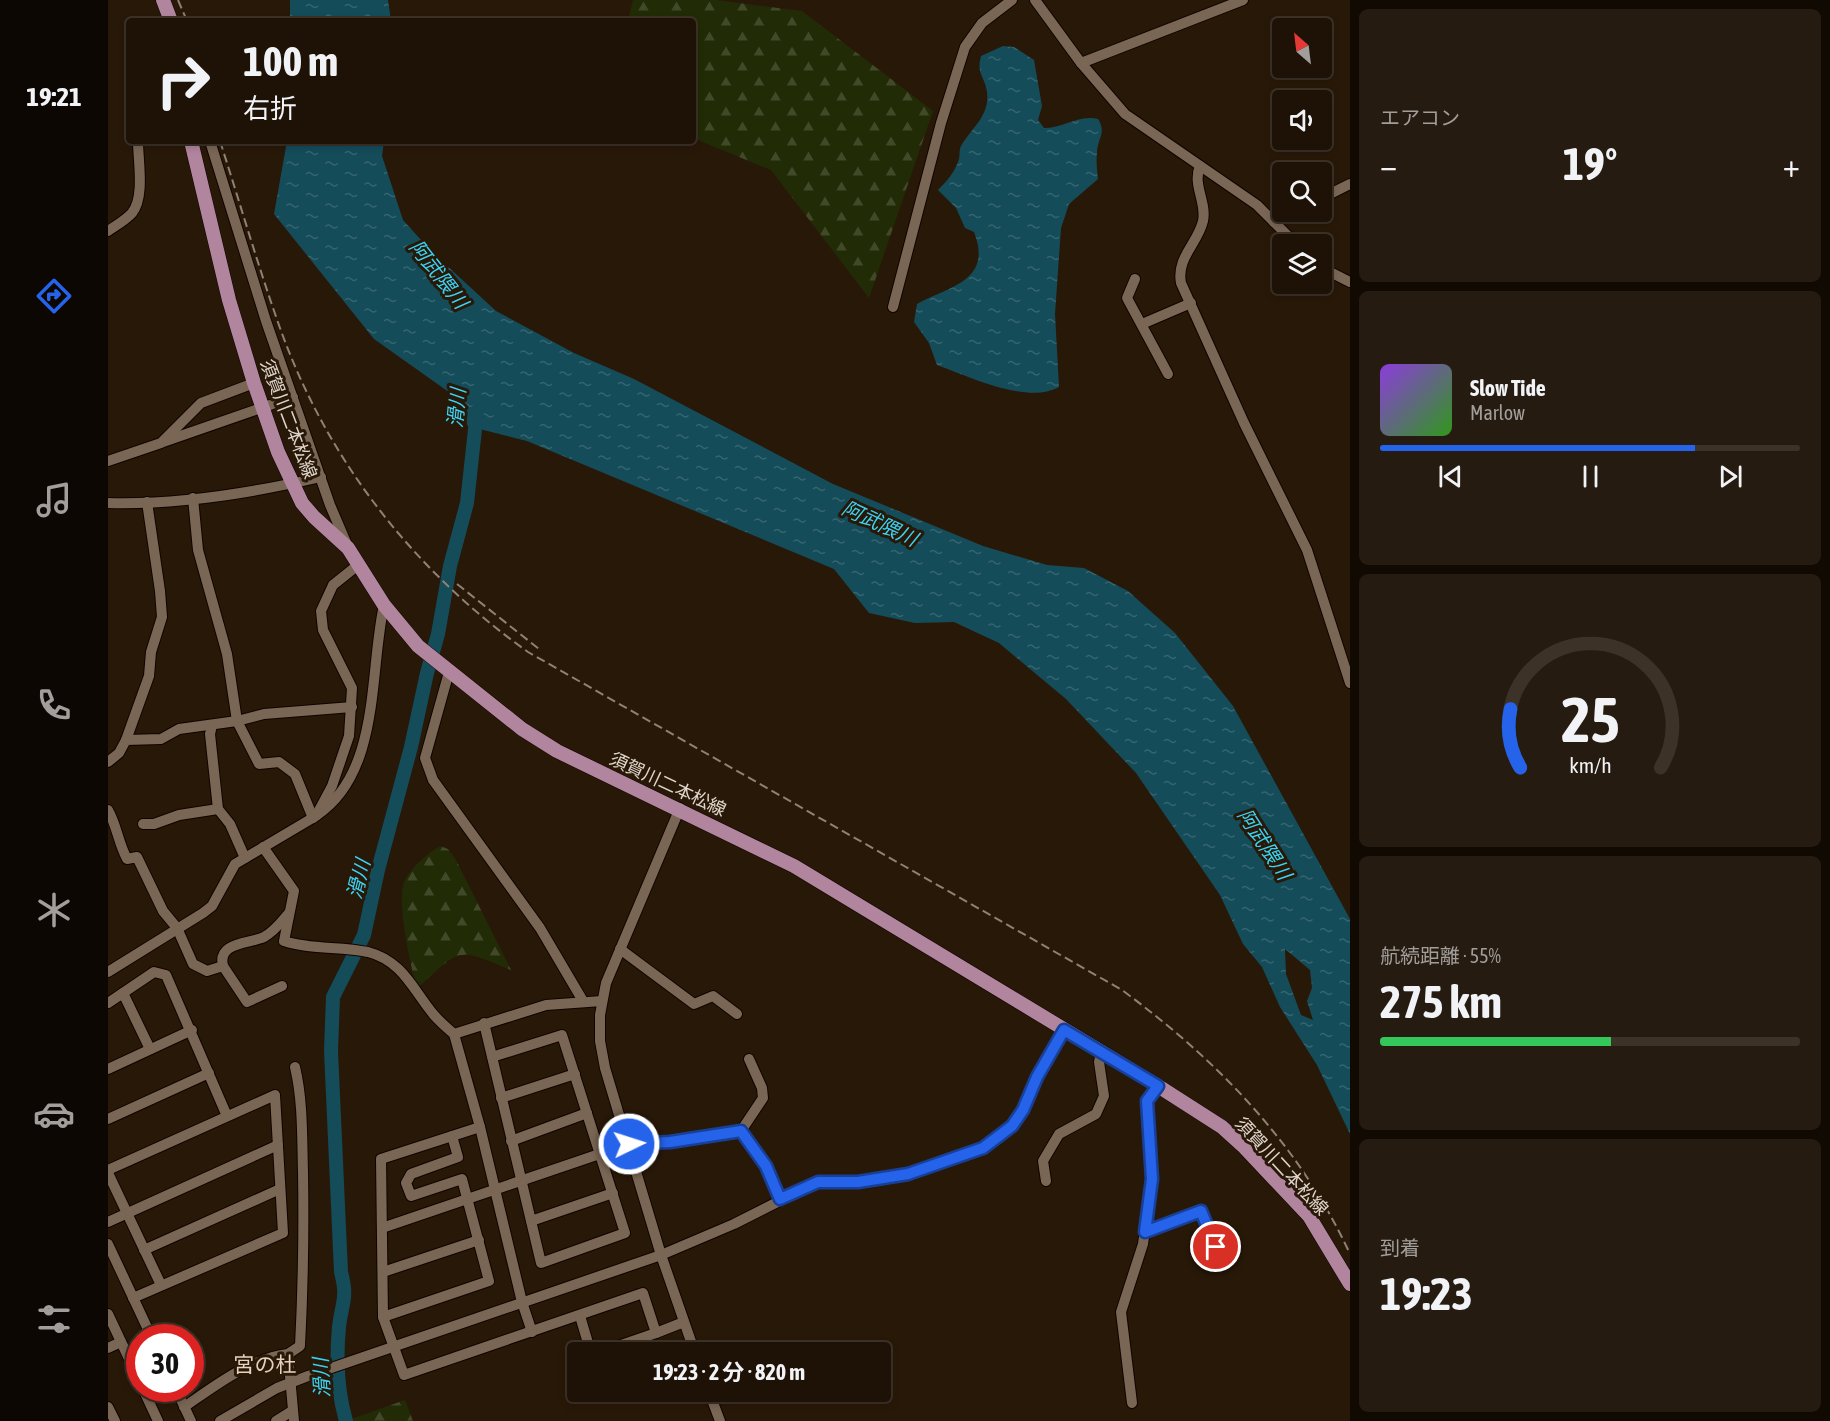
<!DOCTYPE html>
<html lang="ja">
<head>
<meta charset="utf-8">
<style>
  :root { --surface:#1e1206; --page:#261b10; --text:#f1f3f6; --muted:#a19e9b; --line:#3c3228; --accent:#2563eb }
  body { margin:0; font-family:"Asap Condensed","Noto Sans JP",sans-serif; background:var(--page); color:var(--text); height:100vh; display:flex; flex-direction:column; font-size:22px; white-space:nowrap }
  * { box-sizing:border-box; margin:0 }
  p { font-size:20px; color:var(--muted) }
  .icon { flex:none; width:33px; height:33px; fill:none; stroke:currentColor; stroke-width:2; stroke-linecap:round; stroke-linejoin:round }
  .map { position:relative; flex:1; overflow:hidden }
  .side { display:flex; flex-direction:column; gap:9px; padding:9px; background:#100a03; width:480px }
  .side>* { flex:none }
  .guide { position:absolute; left:18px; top:18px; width:570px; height:126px; border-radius:6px; box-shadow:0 3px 9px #0003,0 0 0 2px var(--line); background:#1e1206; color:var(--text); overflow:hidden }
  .needle { width:39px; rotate:332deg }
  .tools { position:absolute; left:1164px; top:18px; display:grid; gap:12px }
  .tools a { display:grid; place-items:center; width:60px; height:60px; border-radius:6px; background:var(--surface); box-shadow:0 3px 9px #0003,0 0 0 2px var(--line); font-size:30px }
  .speed { position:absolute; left:18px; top:1324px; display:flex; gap:12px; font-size:30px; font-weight:700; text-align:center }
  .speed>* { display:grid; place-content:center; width:78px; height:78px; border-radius:50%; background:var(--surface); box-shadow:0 3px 9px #0003,0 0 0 2px var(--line); line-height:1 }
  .speed .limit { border:9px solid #d22; background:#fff; color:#111 }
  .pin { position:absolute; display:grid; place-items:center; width:51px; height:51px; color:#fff; margin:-26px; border:3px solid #fff; border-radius:50%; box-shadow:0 2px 6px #0007 }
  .me { position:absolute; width:66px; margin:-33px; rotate:86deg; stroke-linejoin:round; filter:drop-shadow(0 0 4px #0008) }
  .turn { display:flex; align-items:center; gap:21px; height:126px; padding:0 18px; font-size:27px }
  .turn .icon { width:78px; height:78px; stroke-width:2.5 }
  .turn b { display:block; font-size:42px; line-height:51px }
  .big { font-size:45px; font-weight:700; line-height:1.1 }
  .side .widget { flex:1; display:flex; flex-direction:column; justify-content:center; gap:9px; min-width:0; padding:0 21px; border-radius:9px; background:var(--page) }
  .side .dial { align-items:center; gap:0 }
  .dial svg { height:156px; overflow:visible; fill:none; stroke:var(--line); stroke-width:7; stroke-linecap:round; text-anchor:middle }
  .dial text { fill:var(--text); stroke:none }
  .song { display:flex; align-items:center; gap:18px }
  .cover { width:72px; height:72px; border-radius:9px; background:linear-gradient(135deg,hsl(270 70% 55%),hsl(110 70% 35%)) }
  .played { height:6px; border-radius:3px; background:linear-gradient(90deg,var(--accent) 75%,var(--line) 75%) }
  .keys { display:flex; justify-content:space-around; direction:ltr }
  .heat { display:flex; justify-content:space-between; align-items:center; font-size:33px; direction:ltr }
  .charge { height:9px; border-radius:4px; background:linear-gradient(90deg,#34c759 55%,var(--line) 0) }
  .trip { position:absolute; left:459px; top:1342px; width:324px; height:60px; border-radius:6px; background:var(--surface); box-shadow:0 3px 9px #0003,0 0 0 2px var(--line); font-weight:700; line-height:60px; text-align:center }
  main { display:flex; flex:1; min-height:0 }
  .menu { display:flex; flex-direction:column; width:108px; justify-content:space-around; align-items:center; background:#0c0702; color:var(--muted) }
  .menu .icon { width:42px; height:42px }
  .menu .selected { color:var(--accent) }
  .menu b { font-size:27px; color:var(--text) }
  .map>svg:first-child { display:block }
  .forest { fill:url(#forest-firs) }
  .water { fill:url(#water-ripples); fill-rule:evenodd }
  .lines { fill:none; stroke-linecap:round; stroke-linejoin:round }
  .river { stroke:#144c5a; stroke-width:14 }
  .minor-casing { stroke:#100400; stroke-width:12 }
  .major-casing { stroke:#100400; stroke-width:15 }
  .minor { stroke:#7a6654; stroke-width:10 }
  .major { stroke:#b1859e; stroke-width:14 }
  .rail { stroke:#8f8175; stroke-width:2; stroke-dasharray:9 4.5; stroke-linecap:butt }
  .route-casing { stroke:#184099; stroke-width:15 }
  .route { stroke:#2563eb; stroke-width:10 }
  .labels { text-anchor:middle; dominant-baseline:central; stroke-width:6; stroke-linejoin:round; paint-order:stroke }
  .street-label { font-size:18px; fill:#e1d6cc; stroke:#281808 }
  .water-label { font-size:20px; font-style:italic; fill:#3ad3f5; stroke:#281808 }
  .quarter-label { font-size:21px; fill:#e8d1bd; stroke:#281808 }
</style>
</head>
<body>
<main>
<nav class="menu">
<b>19:21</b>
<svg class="icon selected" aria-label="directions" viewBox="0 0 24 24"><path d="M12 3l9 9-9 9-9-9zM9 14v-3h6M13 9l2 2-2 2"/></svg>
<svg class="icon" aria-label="music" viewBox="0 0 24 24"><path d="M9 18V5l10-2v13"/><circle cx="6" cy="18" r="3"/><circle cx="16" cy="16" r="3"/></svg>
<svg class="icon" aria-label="phone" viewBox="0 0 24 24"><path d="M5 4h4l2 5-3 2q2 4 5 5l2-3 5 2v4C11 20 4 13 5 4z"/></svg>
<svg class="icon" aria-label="climate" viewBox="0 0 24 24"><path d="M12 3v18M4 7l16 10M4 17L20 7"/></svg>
<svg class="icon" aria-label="car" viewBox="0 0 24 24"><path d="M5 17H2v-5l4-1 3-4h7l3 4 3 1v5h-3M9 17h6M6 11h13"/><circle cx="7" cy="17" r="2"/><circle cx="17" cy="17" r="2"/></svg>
<svg class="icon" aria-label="filters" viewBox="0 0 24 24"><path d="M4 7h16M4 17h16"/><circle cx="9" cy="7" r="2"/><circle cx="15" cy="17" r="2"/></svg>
</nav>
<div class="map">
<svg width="1242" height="1421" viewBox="0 0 1242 1421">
  <defs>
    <pattern id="forest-firs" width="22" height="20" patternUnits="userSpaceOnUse" patternTransform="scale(1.5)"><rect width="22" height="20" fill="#212b06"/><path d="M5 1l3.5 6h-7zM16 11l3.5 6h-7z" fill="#414929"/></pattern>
    <pattern id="water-ripples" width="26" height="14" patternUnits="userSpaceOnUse" patternTransform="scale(1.5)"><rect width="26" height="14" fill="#144c5a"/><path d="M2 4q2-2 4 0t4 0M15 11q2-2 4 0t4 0" fill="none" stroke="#366570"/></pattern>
  </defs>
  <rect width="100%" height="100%" fill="#281808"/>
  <!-- forest -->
  <g class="forest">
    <path d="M525,0h83l86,11 131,100 -64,187 -98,-128 -78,-32v-117h-65z"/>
    <path d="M332,846l8,3 8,11 55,110c-58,-25 -50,-20 -95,19 -4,-24 -22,-90 -10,-111 8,-13 21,-24 34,-32z"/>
    <path d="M297,1400l8,21h-67z"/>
  </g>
  <!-- water -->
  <g class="water">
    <path d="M182,0h98l3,21h-101z"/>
    <path d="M895,46l11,1 20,13 8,46 -4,14 6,8c19,0 36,-14 54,-9 9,14 -1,20 -1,34 -1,8 0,17 1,26l-29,25 -8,24 -6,86 4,73c-32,18 -91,-11 -122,-22l-8,-22 -15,-21 3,-18c33,-18 76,-23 57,-72l-9,-4 -9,-20 -18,-18c9,-9 17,-18 21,-31 1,-5 0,-9 2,-13 11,-19 29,-30 26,-54 -2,-16 -11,-17 -6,-36z"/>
    <path d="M179,141h97l-2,15 21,64 28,31 65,60 78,42 60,26 199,105 150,62 64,19 37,3 44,23 47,42 58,73 117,213v215l-33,-69 -37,-58 -18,-40 -19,-23 -23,-49 -84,-122 -70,-74 -67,-56 -45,-21 -39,1 -46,-10 -35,-44 -307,-128 -59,-15 -15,-31 -79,-56 -100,-125zM1177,949l25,21 2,18 -5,13 6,19 -12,-5 -15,-41z"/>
  </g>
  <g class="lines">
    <!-- river -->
    <path class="river" d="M238,1421c-9,-31 -10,-62 -7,-94 3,-26 9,-28 2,-55l-10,-221 2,-54 31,-62 14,-65 33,-123 16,-74 11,-39 12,-68 17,-63 10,-92"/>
    <defs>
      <g id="minor">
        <path d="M927,0l46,63 44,51 132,91 39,39"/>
        <path d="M973,63l162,-63"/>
        <path d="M102,141l56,180 64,184 18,42"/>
        <path d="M1092,166c-8,19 7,36 3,55 -5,22 -27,37 -22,62l63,140 63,127 43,133"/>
        <path d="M1214,198l28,-14"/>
        <path d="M1166,222l21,-10"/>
        <path d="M0,231c7,-5 18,-11 24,-18 13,-16 6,-52 6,-72"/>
        <path d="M1214,268l28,14"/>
        <path d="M1027,279l-8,19 41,76"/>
        <path d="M785,307l48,-184 24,-76 17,-24 30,-23"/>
        <path d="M1034,324l49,-21"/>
        <path d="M55,442l130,-45"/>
        <path d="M0,461l53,-18 40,-40 53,-20"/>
        <path d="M85,498l5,52 29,104 10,67 22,43 20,-2 16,12 18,44"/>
        <path d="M0,503c71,2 144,-10 213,-26"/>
        <path d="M341,672l-24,86 8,22 107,148 43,73"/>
        <path d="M104,725l-2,9 8,75 12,15 15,34"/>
        <path d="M18,740l23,-64 2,-24 11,-35 -2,-26 -13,-89"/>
        <path d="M0,762l11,-9 7,-13 35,-1 18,-10 58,-8 27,-7 88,-7"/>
        <path d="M572,808l-74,175 -6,32v26l5,27 56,187 34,98"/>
        <path d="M0,810c9,16 10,32 19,49l10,-2 26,54 14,17 16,36 14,7 16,-5 24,36 35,-16"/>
        <path d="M209,815c64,-43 52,-144 67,-210"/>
        <path d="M35,824h11l25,-9 39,-6"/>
        <path d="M155,847l31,44 -10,50c27,9 56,5 84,11 35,9 45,38 66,63 6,7 13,13 20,19"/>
        <path d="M512,949l74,55 19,-8 24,18"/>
        <path d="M115,966c-6,-24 26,-22 41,-29 11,-6 17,-15 25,-24"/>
        <path d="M0,972l95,-59 9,-7 23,-42 81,-48 16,-30 17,-50 3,-48 -29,-58 -2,-19 12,-26 25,-20"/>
        <path d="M15,993l27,56"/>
        <path d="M0,1003l46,-31 12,3 61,141"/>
        <path d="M376,1023l57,240 84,-30 -63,-198 -70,22"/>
        <path d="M641,1059l13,29 1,10 -22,33 25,35 14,33"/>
        <path d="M0,1069l84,-39"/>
        <path d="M393,1098l74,-24"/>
        <path d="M0,1119l101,-46"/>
        <path d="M372,1127l-99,32 2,158 21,58 239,-82 13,40 -58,20"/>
        <path d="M403,1141l76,-28"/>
        <path d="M0,1170l167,-75 8,138 -150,65"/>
        <path d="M0,1173l53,112"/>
        <path d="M938,1181l-3,-20 16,-27 37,-20 8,-18 -5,-34 2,-10"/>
        <path d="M423,1221l82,-28"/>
        <path d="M0,1222l170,-77"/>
        <path d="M274,1228l247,-84 42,-2 70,-11"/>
        <path d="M1037,1232l56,-21 15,36"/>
        <path d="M0,1244l44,94"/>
        <path d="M36,1250l136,-61"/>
        <path d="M275,1272l96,-32"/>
        <path d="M0,1314l32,68"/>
        <path d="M472,1316l11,37"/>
        <path d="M275,1317l106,-36 -27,-102 -51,17 -5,-13 5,-9 47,-17 -6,-21"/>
        <path d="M424,1332l-10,-30 -42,-175 -26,-93 92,-29 56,-4"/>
        <path d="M548,1333l28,-11"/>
        <path d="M0,1348l13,-6"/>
        <path d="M35,1389l15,32"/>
        <path d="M68,1389l15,32"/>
        <path d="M601,1392l11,29"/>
        <path d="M1024,1403l-11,-91 22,-68 9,-65 -5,-78 11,-15"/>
        <path d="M0,1407l7,14"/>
        <path d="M76,1407c32,-22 65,-48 104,-53"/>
        <path d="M112,1421l57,-33 31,-12 353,-121 73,-31 83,-42h41l50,-8 75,-26 29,-22 11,-16 14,-33 27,-47"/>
        <path d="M168,1421l16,-10"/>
        <path d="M186,1421l-6,-67 12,-8c3,-58 4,-116 3,-174 -1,-35 0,-71 -8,-105"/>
      </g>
      <g id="major">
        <path d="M55,0l8,21"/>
        <path d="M83,141l38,159 25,83 24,69 24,51 12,14 34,31 36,57 34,41 104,83 35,22 237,115 364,220 64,41 21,19 66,70 41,68"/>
      </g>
    </defs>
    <!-- minor casing -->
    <use href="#minor" class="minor-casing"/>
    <!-- major casing -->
    <use href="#major" class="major-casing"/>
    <!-- minor -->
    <use href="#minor" class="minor"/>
    <!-- major -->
    <use href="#major" class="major"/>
    <!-- rail -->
    <g class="rail">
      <path d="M70,0l9,21"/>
      <path d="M112,141c20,62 38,125 60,187 47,132 134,243 248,324l594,338c96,71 177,154 228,264"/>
      <path d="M349,584l82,65"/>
    </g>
  </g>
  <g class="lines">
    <defs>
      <path id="route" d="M521,1144l41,-2 71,-11 25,35 14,33 38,-17h40l50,-8 75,-26 29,-22 11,-16 14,-33 27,-47 94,56 -11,15 5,78 -7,53 56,-21 15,36"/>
    </defs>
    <!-- route casing -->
    <use href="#route" class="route-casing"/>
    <!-- route -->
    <use href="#route" class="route"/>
  </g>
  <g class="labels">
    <!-- street labels -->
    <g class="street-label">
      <text transform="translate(181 419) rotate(69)">須賀川二本松線</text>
      <text transform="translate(560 784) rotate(25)">須賀川二本松線</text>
      <text transform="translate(1174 1166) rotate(47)">須賀川二本松線</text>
    </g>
    <!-- water labels -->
    <g class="water-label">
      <text transform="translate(331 274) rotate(52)">阿武隈川</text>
      <text transform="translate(348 408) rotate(-85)">滑川</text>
      <text transform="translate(772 523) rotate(25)">阿武隈川</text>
      <text transform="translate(1157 844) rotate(57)">阿武隈川</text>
      <text transform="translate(250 879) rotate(-76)">滑川</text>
      <text transform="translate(213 1378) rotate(-93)">滑川</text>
    </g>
    <!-- quarter labels -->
    <g class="quarter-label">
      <text x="157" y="1364">宮の杜</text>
    </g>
  </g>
</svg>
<div class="tools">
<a><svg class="needle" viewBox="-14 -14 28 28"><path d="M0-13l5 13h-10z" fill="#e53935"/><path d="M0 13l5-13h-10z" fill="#a19e9b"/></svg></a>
<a><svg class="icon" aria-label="sound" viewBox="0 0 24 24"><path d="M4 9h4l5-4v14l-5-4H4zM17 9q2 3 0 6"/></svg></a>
<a><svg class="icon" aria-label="search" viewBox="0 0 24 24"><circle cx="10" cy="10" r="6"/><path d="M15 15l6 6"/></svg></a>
<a><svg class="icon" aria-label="layers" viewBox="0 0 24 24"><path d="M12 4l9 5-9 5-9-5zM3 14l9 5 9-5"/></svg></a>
</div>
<div class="speed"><div class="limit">30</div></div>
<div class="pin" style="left:1108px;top:1247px;background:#d93025"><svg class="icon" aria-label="arrive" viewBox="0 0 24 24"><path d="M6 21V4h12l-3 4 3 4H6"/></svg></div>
<svg class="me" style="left:521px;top:1144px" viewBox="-20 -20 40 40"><circle r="17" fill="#2563eb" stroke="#fff" stroke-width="3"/><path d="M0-11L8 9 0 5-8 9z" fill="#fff"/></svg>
<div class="trip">19:23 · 2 分 · 820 m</div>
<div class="guide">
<div class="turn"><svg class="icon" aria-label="right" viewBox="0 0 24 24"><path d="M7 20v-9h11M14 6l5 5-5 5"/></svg><div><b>100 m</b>右折</div></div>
</div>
</div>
<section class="side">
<div class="widget"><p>エアコン</p>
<div class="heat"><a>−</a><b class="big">19°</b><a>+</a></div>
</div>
<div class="widget">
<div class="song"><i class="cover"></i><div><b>Slow Tide</b><p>Marlow</p></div></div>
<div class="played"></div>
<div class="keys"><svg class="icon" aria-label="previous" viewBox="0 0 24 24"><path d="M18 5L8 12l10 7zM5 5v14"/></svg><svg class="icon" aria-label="pause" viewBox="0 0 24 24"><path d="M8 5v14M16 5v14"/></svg><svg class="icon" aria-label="next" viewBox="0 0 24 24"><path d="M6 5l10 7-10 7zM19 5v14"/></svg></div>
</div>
<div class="widget dial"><svg viewBox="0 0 100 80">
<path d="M14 69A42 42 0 1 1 86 69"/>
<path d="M14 69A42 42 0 0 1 9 39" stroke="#2563eb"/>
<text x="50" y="56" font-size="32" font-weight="700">25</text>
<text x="50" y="72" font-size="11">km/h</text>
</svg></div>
<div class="widget"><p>航続距離 · 55%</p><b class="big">275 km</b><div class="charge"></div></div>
<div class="widget"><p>到着</p><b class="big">19:23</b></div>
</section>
</main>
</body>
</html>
